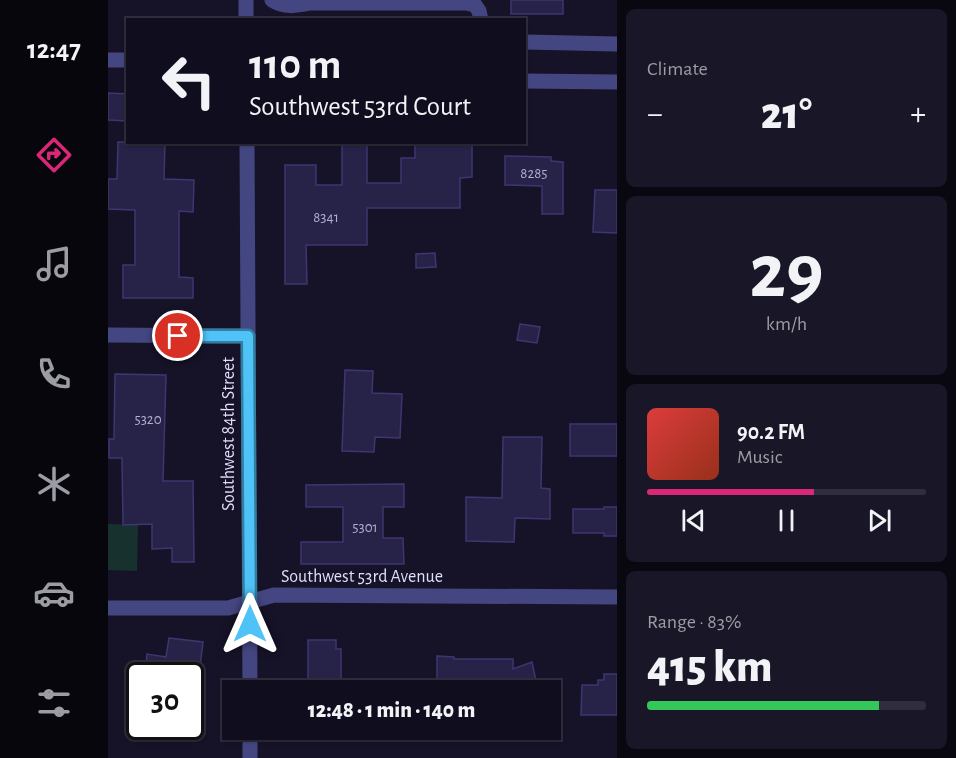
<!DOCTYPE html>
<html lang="en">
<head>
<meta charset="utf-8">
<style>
  :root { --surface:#100e1e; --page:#191727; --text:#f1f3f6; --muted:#9c9ca4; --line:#302e3c; --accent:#db2777 }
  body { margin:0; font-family:"Alegreya Sans",sans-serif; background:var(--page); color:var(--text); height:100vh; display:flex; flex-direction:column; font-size:22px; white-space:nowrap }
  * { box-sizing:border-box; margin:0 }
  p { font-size:20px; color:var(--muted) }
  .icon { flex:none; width:33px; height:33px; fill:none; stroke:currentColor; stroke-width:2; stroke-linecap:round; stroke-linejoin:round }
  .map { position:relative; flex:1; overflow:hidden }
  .sheet { display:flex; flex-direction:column; gap:9px; padding:9px; background:#090810; width:339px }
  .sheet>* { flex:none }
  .banner { position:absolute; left:18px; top:18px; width:400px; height:126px; border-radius:0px; box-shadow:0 2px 4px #0004,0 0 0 2px var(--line); background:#100e1e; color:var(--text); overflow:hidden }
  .speed { position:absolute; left:18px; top:662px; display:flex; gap:12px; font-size:30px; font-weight:700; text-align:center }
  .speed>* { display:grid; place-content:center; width:78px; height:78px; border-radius:50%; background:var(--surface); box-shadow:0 2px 4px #0004,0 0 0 2px var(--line); line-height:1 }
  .speed .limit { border:3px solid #111; border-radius:9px; background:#fff; color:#111 }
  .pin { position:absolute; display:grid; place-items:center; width:51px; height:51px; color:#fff; margin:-26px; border:3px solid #fff; border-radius:50%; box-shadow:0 2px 6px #0007 }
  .me { position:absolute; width:66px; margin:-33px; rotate:0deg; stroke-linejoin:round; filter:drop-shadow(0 0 4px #0008) }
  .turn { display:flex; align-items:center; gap:21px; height:126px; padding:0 24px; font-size:27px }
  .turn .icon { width:78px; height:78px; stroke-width:2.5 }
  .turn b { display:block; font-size:42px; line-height:51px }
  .big { font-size:45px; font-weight:800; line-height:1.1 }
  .sheet .card { flex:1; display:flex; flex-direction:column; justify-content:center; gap:9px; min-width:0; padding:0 21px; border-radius:9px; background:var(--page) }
  .sheet .dial { align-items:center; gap:0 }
  .dial b { font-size:78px; line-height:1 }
  .song { display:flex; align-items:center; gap:18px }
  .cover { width:72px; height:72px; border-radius:9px; background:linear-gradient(135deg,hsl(0 70% 55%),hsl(10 70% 35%)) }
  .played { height:6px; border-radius:3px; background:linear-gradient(90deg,var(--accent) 60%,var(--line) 60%) }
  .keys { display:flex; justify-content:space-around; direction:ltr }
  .heat { display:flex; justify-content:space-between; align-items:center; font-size:33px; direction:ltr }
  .charge { height:9px; border-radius:4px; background:linear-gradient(90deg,#34c759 83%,var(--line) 0) }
  .trip { position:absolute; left:114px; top:680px; width:339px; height:60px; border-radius:0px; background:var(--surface); box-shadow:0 2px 4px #0004,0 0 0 2px var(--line); font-weight:800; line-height:60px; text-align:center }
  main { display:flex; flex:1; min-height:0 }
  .tab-bar { display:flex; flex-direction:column; width:108px; justify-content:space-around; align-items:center; background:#06060c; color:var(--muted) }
  .tab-bar .icon { width:42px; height:42px }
  .tab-bar .selected { color:var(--accent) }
  .tab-bar b { font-size:27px; color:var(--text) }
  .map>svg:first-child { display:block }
  .green { fill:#17312e }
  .building { fill:#272247; stroke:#3e3670; stroke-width:1.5 }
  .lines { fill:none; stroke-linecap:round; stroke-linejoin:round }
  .minor { stroke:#444681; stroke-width:15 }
  .route-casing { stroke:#337fa1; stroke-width:15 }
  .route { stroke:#4fc3f7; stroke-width:10 }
  .labels { text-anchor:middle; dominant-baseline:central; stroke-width:6; stroke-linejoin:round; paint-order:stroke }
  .number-label { font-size:15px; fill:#b1afce }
  .street-label { font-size:18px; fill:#dfdefb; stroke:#161328 }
</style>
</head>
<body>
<main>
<nav class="tab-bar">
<b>12:47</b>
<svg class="icon selected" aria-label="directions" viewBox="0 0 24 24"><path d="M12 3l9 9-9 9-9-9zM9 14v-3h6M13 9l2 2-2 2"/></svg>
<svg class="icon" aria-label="music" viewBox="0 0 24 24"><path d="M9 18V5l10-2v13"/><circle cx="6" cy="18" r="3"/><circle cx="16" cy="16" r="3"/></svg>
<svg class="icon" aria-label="phone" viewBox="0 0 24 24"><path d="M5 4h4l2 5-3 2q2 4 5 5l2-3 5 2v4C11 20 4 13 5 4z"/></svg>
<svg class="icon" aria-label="climate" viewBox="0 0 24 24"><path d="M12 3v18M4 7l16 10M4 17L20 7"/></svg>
<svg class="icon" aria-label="car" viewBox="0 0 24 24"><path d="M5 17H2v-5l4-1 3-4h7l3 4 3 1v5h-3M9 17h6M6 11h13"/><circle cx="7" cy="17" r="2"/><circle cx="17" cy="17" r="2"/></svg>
<svg class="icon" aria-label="filters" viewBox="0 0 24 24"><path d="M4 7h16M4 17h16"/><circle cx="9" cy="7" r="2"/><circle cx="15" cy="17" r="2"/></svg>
</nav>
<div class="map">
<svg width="509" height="758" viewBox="0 0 509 758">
  <rect width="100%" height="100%" fill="#161328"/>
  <!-- green -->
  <path class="green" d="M0,524l30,1 -1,46 -29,-1z"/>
  <!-- building -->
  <g class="building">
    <rect x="403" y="0" width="52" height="14"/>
    <path d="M0,93l20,1v27l-20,-1z"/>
    <path d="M10,142h47l-1,37 30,1 -1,32 -14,-1v66l14,1v20h-70v-33h12v-55l-27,-1v-30h9z"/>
    <path d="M234,142h25v41h34v-25h14v-16h57v35l-12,1v30h-93v37h-61l1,39h-22v-119h31v20h26z"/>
    <path d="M397,156l46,1v4l12,1v52h-21v-28l-37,-1z"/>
    <path d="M487,190h22v43l-24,-1z"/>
    <path d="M327,253l1,14 -20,1v-14z"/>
    <path d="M412,324l20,3 -3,16 -20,-3z"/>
    <path d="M237,370l28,1 -1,22 30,1 -2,44 -25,-1 -1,15 -32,-1z"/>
    <path d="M7,374l51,1 -3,106h30l1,81h-22v-14l-20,1v-25l-29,1 -1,-67h-13v-19h5z"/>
    <rect x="462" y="424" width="47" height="32"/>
    <path d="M395,437h39l-1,51 9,1v30l-35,-1 -1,24 -48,-1v-44l36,1z"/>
    <path d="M296,484v23h-21v31h20l1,26h-103v-22h42v-35h-37v-22z"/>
    <path d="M496,507h13v29h-13v-3h-31v-24h31z"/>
    <path d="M61,638l34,4 -4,33h-54l2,-21 19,3z"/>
    <path d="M200,640h28v9h5v41h-33z"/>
    <path d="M329,656l17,1v2h59v10l19,-7 6,28h-28l-3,-7 -27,3v4h-43z"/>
    <path d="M496,674h13v41h-36l1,-30h16v-5h6z"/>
  </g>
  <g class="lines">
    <!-- minor -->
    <g class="minor">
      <path d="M138,0v20"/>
      <path d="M164,0c12,8 24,6 38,3h156l9,2 4,6 2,9"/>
      <path d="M417,42l92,2"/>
      <path d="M0,60h20"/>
      <path d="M417,81l92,1"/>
      <path d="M139,142l3,548"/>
      <path d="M0,335l140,1"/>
      <path d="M0,608h120l46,-13 343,2"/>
      <path d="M142,758v-29"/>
    </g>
  </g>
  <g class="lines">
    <defs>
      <path id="route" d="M70,336h70l2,288"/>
    </defs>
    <!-- route casing -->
    <use href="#route" class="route-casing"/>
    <!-- route -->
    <use href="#route" class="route"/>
  </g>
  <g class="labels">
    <!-- number labels -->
    <g class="number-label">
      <text x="426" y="173">8285</text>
      <text x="218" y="217">8341</text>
      <text x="40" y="419">5320</text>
      <text x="257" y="527">5301</text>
    </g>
    <!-- street labels -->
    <g class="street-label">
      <text transform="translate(121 434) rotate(-90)">Southwest 84th Street</text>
      <text x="254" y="577">Southwest 53rd Avenue</text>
    </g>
  </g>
</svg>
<div class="speed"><div class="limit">30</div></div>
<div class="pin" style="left:70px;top:336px;background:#d93025"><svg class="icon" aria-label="arrive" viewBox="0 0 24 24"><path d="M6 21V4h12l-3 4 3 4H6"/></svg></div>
<svg class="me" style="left:142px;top:624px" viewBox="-20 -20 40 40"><path d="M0-17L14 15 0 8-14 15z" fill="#4fc3f7" stroke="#fff" stroke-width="4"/></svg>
<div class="trip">12:48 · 1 min · 140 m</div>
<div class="banner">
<div class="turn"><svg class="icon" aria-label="left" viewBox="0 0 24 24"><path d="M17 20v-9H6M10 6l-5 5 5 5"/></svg><div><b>110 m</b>Southwest 53rd Court</div></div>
</div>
</div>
<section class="sheet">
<div class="card"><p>Climate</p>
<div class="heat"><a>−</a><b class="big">21°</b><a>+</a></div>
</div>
<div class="card dial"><b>29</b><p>km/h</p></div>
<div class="card">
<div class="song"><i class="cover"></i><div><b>90.2 FM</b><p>Music</p></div></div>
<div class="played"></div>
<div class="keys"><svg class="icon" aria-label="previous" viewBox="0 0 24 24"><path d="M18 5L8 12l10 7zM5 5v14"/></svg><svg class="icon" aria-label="pause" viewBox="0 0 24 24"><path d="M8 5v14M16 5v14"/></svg><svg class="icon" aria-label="next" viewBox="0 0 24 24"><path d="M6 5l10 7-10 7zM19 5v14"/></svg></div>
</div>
<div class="card"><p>Range · 83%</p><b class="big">415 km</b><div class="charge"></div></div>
</section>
</main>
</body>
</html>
